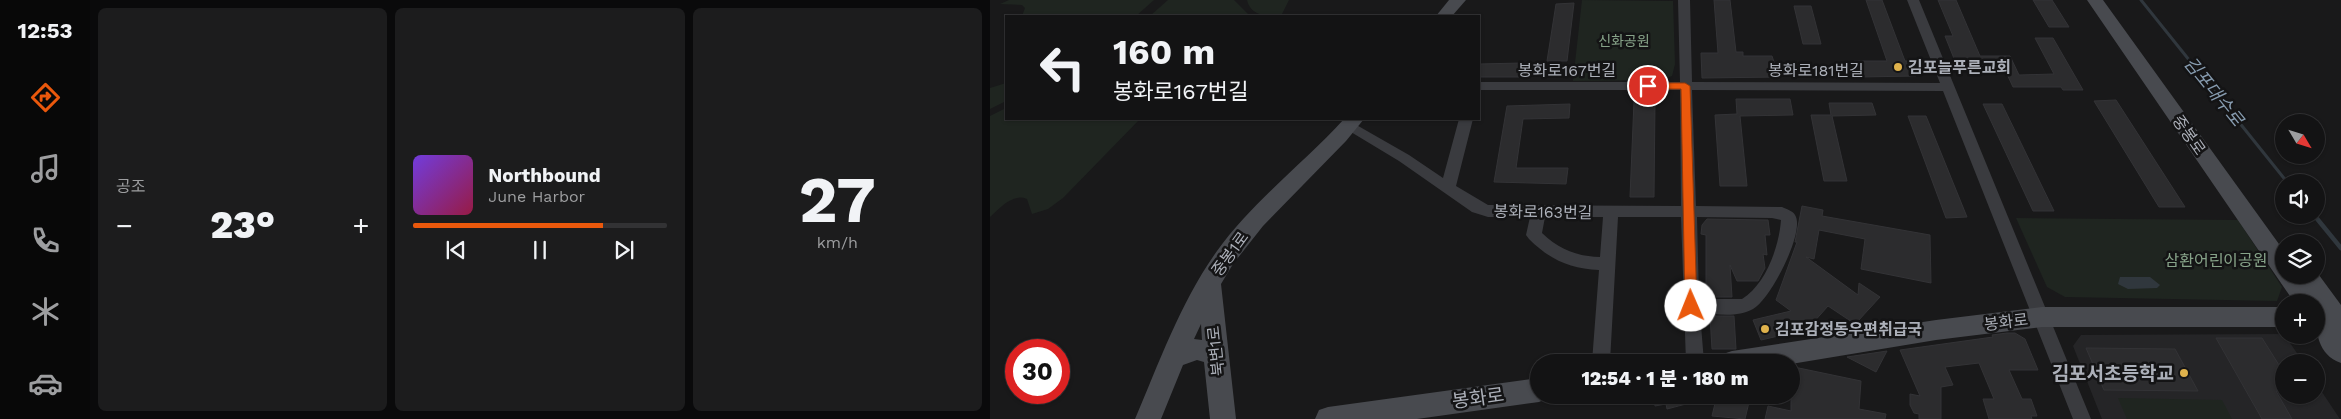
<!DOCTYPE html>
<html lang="ko">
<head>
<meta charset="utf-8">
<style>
  :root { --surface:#131314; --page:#1c1c1d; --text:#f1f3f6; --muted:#9d9ea0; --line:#323234; --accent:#ea580c }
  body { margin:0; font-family:"Work Sans","Noto Sans KR",sans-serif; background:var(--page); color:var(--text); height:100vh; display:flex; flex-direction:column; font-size:19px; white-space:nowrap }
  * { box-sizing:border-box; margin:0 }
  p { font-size:16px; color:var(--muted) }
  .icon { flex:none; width:28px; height:28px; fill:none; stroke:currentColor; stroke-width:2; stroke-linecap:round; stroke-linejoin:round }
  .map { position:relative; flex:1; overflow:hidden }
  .panel { display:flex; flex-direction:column; gap:8px; padding:8px; background:#0a0a0b; width:900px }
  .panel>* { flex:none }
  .top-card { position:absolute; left:15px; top:15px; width:475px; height:105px; border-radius:0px; box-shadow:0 1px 4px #0004,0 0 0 1px var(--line); background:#131314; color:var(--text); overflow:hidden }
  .needle { width:32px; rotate:128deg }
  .controls { position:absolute; left:1285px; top:114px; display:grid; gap:10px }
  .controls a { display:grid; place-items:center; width:50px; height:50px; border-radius:50%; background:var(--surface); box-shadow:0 1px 4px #0004,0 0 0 1px var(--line); font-size:25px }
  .speed { position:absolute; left:15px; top:339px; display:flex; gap:10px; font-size:25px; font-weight:700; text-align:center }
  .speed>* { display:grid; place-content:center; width:65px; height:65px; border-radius:50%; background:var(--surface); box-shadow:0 1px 4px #0004,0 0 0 1px var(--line); line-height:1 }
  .speed .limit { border:8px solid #d22; background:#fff; color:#111 }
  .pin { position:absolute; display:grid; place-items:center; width:42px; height:42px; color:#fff; margin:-21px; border:2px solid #fff; border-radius:50%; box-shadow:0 1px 5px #0007 }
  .me { position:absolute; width:55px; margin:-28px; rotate:359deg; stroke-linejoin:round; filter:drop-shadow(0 0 4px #0008) }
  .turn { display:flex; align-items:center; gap:18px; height:105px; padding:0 25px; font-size:22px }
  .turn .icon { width:65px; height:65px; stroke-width:2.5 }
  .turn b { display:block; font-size:35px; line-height:42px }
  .big { font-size:38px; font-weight:800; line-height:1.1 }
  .panel .widget { flex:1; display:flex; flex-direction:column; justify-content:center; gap:8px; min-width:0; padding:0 18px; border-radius:8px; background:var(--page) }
  .panel .dial { align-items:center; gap:0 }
  .dial b { font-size:65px; line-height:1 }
  .song { display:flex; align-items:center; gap:15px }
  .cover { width:60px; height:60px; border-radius:8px; background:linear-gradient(135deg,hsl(260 70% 55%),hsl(340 70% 35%)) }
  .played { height:5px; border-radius:2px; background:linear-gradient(90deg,var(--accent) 75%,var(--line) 75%) }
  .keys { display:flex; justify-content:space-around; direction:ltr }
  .heat { display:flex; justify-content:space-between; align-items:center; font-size:28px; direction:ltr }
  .panel .tiles { flex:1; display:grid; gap:8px; grid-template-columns:repeat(3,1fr) }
  .trip { position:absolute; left:540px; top:354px; width:270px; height:50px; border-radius:25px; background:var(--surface); box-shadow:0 1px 4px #0004,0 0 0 1px var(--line); font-weight:800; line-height:50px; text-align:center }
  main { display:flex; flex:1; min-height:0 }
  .menu { display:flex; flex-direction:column; width:90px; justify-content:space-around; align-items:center; background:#080808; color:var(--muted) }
  .menu .icon { width:35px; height:35px }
  .menu .selected { color:var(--accent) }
  .menu b { font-size:22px; color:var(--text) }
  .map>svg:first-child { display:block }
  .built { fill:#252527 }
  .green { fill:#1f2520 }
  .water { fill:#30373d }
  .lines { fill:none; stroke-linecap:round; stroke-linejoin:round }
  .stream-far1 { stroke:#30373d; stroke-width:3 }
  .stream { stroke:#30373d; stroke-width:4.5 }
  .building { fill:#2c2c2e; stroke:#333336 }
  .street { fill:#3a3b3f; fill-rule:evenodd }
  .secondary { fill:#484a4f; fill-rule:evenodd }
  .route { fill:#ea580c; stroke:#983908 }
  .poi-dot { fill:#dfb24c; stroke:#141415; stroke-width:2 }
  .labels { text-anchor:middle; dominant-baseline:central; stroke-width:5; stroke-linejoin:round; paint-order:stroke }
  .far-park-label { font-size:14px; fill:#86a288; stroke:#141415 }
  .poi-label { font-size:16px; font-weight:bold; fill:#acb0b9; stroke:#141415; text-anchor:start }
  .street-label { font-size:16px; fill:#acb0b9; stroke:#141415 }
  .park-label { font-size:16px; fill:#86a288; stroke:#141415 }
  .water-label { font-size:18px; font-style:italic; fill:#879cb0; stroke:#141415 }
  .near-poi-label { font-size:19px; font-weight:bold; fill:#acb0b9; stroke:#141415; text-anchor:end }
  .near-street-label { font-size:19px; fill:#acb0b9; stroke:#141415 }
</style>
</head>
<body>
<main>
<nav class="menu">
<b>12:53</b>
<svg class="icon selected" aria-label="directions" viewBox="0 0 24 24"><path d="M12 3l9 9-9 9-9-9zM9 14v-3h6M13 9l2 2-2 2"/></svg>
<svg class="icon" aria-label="music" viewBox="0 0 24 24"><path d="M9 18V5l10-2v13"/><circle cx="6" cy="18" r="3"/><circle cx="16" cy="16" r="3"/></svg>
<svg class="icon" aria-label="phone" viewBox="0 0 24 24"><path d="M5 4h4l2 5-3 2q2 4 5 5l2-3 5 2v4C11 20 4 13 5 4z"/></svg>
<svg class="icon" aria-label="climate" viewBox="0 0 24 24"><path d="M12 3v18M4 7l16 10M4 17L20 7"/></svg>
<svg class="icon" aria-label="car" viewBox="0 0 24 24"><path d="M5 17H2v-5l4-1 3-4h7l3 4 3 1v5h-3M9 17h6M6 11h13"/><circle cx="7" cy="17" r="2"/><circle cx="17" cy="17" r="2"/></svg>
</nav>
<section class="panel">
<div class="tiles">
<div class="widget"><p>공조</p>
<div class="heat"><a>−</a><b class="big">23°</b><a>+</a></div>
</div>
<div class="widget">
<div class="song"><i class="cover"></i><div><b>Northbound</b><p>June Harbor</p></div></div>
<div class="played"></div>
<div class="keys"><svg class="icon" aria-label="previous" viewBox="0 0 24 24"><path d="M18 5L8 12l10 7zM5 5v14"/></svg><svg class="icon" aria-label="pause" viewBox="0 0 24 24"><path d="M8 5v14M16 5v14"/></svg><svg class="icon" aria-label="next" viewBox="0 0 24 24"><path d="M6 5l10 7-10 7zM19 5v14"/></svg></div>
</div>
<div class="widget dial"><b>27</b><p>km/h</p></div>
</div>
</section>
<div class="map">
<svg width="1351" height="419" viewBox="0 0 1351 419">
  <rect width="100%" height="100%" fill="#19191a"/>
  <!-- built -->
  <path class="built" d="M1294,334l19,28h-19v33h32v-12l24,36h-238l-29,-73 8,-11z"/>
  <!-- green -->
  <g class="green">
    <path d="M19,0h145l-18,16h-114l3,-8 -3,-3 -22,-1z"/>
    <path d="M178,0h66l16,16h-100z"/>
    <path d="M257,0h42l-8,16c-13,0 -30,1 -34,-16z"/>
    <path d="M592,0l91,1 2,63 -3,12 -11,4 -88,1z"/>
    <path d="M16,83v18l-16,8v-21z"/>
    <path d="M16,108v11h134l-77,79 -15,11 -16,5 -5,-15c-14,-6 -27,9 -37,18v-101z"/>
    <path d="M1026,218l222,2 44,67 -5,14 -212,-4 -18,-10z"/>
    <path d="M1128,398l104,2 10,19h-105z"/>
  </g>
  <!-- water -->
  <path class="water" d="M1130,277h30l10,8 -3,3 -29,1 -10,-5z"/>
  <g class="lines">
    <!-- stream-far1 -->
    <path class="stream-far1" d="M1151,0l146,182"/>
    <!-- stream -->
    <path class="stream" d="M1324,215l27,33"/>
  </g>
  <!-- building -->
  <g class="building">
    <path d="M724,0h16l6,52h7v4h29l7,21 -77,1 -1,-25h17z"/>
    <path d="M876,0h16l23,61h5l6,15 -57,1 -5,-16h33z"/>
    <path d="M948,0h18l24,56h30l9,19 35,-1 -19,-36h18l30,52h-20l-2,-3h-48l-7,-15 -47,-1 -14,-35h8z"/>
    <path d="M1043,0h19l17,27h-20z"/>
    <path d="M584,3l-7,58h-20l9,-57z"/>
    <path d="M804,6h17l10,38h-18z"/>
    <path d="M532,63l-3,14h-40v-13z"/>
    <path d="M746,99h54l3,16 -53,1 7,70h-27l-5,-71 22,-1z"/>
    <path d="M665,100l-1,97h-24l4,-96z"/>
    <path d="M1126,100l69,107h-26l-65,-106z"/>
    <path d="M839,103h43l4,12 -44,1 15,65h-23l-13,-66h20z"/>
    <path d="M580,104l-1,14 -46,1 -7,49h52l-2,16 -72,-2 13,-76z"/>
    <path d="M993,104h19l52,107h-21z"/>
    <path d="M918,116h18l41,101 -21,1z"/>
    <path d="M812,206l21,4 -1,6 108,19 1,48 -70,-14 4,-30 -46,-9 -5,29 -8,-2 52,38 1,-12 21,14 -22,24 -6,1 -24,-16 -16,18 -6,-4 -10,12 -35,8 -8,-20 38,-9 -15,-11 21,-58h-2z"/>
    <path d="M717,219l61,1 2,15h-5l2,20 -4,-1 2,14 -7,13h-21l-7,-16 2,32h-16l-10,-7v-55l-5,-1 1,-9z"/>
    <path d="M720,316h24l2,33h-24z"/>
    <path d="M1017,333h8l10,6 13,31h-29l13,29h9l6,17h-6l1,3h-43l-6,-20h11l-15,-36 -34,4 8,18 -12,2v32h-22v-5l-5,-1 -4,-8v-11l10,2 -20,-46 93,-13 -1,-2z"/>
    <path d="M1226,338h46l22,35v18h-8l16,28h-30z"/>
    <path d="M1096,348l89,1 23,42 -94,-1z"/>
    <path d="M897,351l-11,21 -29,-15z"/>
    <path d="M804,367l67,14 -2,28 27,5 -1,5h-120l3,-13 23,5v-37z"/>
    <path d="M663,395h39l-6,9 -19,5 -1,-5 -11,2z"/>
    <path d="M727,395l33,3 -5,21 -33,-3z"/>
  </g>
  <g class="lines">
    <!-- street -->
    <path class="street" d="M688,0h12l2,82 248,1 -33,-83h12l172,419h-18l-130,-328 -251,-1 4,116 86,1c4,2 11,4 13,8 11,16 -25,85 -42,94 -16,9 -36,5 -53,4l4,49h-18l-5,-145h-63l-8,145h-18l7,-92c-29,-1 -50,-11 -70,-31l-3,-4 4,-18h-42l-16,-5 -73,-51 -58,-35 2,-3h10l56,32 34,23 16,-59h14l-17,67 32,19 193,1 -1,-116h-201v-8h201zM555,217h58l-3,40c-24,-1 -40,-7 -58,-24zM707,217l75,1 9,2c-2,27 -15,64 -39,79h-43z"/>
    <!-- secondary -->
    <g class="secondary">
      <path d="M459,0h17l-14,16h-16z"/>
      <path d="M1097,0h16l181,251v24h32v-4l25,34v58c-27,-10 -25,-37 -25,-61h-22z"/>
      <path d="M354,119h20l-18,22 -83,85 -30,38 -12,20 15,135h-26l-6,-57 -7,-2 -14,5 -22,54h-26c24,-56 46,-118 82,-168 36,-50 86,-87 127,-132zM211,324l1,16 -8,-1z"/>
      <path d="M1052,307h242v20h-242l-106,13 -145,24 -72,-2 4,-8 9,-3 204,-31z"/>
      <path d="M549,378v17h11l-2,3 -9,4 -122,17h-102l4,-9 9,-3z"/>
    </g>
  </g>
  <!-- route -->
  <path class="route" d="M695,83l5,3 7,220 -6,5 -6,-5 -4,-217h-33l-5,-3 5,-3z"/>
  <!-- markers -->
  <g class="poi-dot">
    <circle cx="908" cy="67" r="5"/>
    <circle cx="775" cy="329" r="5"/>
    <circle cx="1194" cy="373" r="5"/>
  </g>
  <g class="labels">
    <!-- far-park labels -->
    <g class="far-park-label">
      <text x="634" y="41">신화공원</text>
    </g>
    <!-- poi labels -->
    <g class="poi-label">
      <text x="918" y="67">김포늘푸른교회</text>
      <text x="785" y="329">김포감정동우편취급국</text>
    </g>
    <!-- street labels -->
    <g class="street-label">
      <text x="577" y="70">봉화로167번길</text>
      <text x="826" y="70">봉화로181번길</text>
      <text transform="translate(1199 135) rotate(55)">중봉로</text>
      <text transform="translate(553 212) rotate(1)">봉화로163번길</text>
      <text transform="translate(240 254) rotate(-54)">중봉1로</text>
      <text transform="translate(1016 322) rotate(-7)">봉화로</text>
      <text transform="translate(226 351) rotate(-96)">북변1로</text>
    </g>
    <!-- park labels -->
    <g class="park-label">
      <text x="1226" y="260">삼환어린이공원</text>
    </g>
    <!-- water labels -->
    <g class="water-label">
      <text transform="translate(1224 91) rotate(51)">김포대수로</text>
    </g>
    <!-- near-poi labels -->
    <g class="near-poi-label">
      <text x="1184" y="373">김포서초등학교</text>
    </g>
    <!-- near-street labels -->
    <g class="near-street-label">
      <text transform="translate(488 398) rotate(-8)">봉화로</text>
    </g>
  </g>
</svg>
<div class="controls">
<a><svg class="needle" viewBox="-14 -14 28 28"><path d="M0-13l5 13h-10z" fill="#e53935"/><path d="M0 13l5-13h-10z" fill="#9d9ea0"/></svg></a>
<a><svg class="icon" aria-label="sound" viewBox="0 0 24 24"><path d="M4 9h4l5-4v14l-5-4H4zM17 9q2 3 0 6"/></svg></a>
<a><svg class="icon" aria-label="layers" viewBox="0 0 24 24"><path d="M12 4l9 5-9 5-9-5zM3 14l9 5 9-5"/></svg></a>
<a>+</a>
<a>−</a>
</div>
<div class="speed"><div class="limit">30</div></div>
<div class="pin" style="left:658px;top:86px;background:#d93025"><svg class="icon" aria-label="arrive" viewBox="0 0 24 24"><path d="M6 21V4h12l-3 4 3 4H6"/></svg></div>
<svg class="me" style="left:701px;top:306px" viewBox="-20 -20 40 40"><circle r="19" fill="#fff"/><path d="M0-13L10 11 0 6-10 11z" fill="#ea580c"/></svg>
<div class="trip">12:54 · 1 분 · 180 m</div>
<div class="top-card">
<div class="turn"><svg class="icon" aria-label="left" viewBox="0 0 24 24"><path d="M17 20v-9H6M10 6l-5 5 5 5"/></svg><div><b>160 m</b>봉화로167번길</div></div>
</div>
</div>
</main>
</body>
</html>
